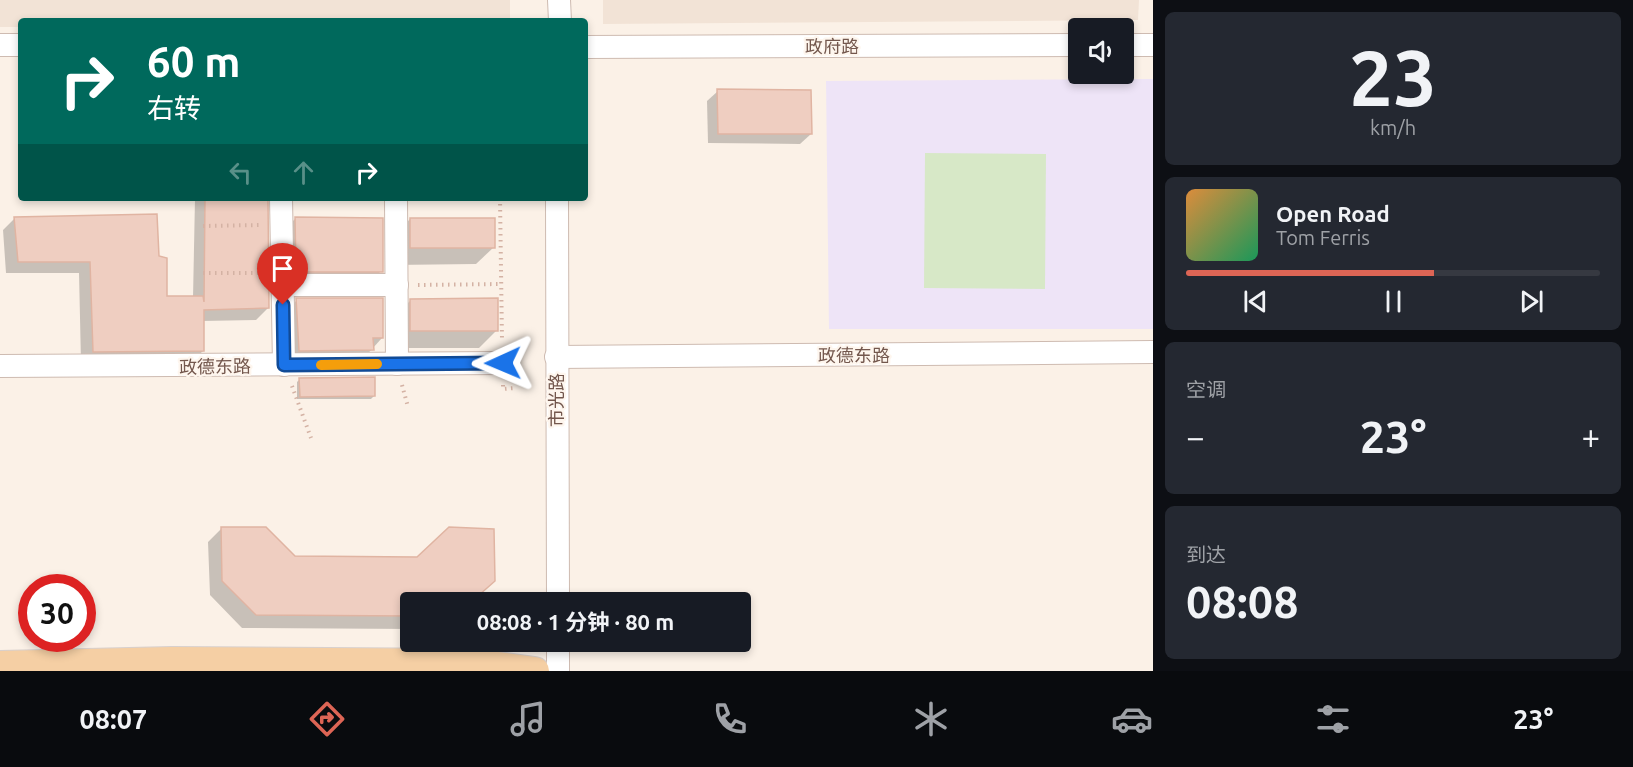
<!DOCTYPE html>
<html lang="zh">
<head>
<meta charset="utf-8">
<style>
  :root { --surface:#171b24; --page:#242831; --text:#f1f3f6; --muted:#9ea1a6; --line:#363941; --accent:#dd6555 }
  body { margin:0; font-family:Ubuntu,"Noto Sans SC",sans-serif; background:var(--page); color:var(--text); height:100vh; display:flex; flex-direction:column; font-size:22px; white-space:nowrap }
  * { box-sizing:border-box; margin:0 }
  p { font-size:20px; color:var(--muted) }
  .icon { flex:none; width:33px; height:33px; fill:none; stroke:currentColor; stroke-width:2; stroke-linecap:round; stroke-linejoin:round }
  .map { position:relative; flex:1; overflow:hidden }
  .sheet { display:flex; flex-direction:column; gap:12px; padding:12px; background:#0d0f14; width:480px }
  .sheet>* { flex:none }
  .top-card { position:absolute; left:18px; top:18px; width:570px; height:183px; border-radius:6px; box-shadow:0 3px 9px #0003; background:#00695c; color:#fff; overflow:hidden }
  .controls { position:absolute; left:1068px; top:18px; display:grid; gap:12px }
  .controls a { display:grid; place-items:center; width:66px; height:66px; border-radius:6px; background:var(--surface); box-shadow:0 3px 9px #0003; font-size:30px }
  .speed { position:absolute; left:18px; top:574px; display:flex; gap:12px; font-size:30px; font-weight:700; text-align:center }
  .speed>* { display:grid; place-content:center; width:78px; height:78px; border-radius:50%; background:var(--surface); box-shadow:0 3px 9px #0003; line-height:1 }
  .speed .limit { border:9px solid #d22; background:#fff; color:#111 }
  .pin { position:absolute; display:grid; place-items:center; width:51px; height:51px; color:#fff; margin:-62px -26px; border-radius:50% 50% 50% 0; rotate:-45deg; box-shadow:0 0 6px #0007 }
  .pin .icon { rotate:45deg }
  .me { position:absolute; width:66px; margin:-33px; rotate:269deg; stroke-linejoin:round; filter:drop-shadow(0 0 4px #0008) }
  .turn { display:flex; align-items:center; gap:21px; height:126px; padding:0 30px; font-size:27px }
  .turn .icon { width:78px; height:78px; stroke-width:2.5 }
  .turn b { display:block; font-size:42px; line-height:51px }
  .lanes { display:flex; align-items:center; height:57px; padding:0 30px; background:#0003; justify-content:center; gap:30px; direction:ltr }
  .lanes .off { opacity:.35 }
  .big { font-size:45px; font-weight:700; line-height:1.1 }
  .sheet .card { flex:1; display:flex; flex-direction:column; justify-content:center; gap:9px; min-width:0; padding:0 21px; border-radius:9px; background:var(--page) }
  .sheet .dial { align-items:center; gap:0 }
  .dial b { font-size:78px; line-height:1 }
  .song { display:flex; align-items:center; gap:18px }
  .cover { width:72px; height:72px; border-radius:9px; background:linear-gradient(135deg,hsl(30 70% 55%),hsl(150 70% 35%)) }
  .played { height:6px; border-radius:3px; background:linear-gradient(90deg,var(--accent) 60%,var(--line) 60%) }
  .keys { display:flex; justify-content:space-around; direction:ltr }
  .heat { display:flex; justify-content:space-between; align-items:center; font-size:33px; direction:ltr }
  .trip { position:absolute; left:400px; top:592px; width:351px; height:60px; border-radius:6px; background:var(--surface); box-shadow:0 3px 9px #0003; font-weight:700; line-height:60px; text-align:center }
  .menu { display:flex; height:96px; justify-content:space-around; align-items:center; background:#090b0e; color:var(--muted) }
  .menu .icon { width:42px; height:42px }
  .menu .active { color:var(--accent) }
  .menu b { font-size:27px; color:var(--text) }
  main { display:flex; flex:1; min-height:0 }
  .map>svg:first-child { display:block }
  .residential { fill:#f2e3d6 }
  .education { fill:#eee4f7 }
  .green { fill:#d7e8c7 }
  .shadow { fill:#0003 }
  .building { fill:#efcec1; stroke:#e0b4a2; stroke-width:1.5 }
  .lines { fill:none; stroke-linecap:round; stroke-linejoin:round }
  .minor-casing { stroke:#cebbb1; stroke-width:24 }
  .major-casing { stroke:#d8d0cd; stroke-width:30 }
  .path { stroke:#d4b2a4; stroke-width:4; stroke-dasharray:1.5 4.5; stroke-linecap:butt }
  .minor { stroke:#fff; stroke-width:22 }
  .major { stroke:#f5cfa4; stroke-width:28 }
  .route-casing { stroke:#114b97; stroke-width:15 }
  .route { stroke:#1a73e8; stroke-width:10 }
  .slow { stroke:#f59e0b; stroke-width:10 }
  .labels { text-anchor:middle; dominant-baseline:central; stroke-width:4.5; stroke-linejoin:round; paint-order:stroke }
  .street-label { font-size:18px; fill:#73574d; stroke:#fef6ee }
</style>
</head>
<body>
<main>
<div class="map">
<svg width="1153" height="671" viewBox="0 0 1153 671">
  <rect width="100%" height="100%" fill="#fbf1e7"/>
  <!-- residential -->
  <g class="residential">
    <path d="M0,0h510v21h-489v6h-21z"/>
    <path d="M603,0h536l-1,20 -535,4z"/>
  </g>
  <!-- education -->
  <path class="education" d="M1153,79v250h-324l-3,-248z"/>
  <!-- green -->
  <path class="green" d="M925,153l121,1 -1,135 -121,-1z"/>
  <!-- shadow -->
  <g class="shadow">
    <path d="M718,91l93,43 -11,10 -92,-1 -1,-42z"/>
    <path d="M195,198h71l2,110 -12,12 -54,1 1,30 -12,11 -110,1 -2,-90h-73l-3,-43 12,-12 150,80h28z"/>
    <path d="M295,219l86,52 -10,10h-85l-1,-52z"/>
    <path d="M410,219l84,28 -18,17 -83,1v-28z"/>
    <path d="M297,300l85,38 -20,22h-73l-2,-50z"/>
    <path d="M411,300l85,31 -17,17h-86v-30z"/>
    <path d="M300,379l74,17 -3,3h-74v-17z"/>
    <path d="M221,529l73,28 123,2 77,21 -24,23h-59v26l-169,-1 -32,-33 -2,-53z"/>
  </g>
  <!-- building -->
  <g class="building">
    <path d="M717,89l94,1 1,44h-94z"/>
    <path d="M205,198h63l1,110 -65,2v41l-111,1 -3,-90h-72l-4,-45 143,-3 2,42 8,2v38h36l1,6z"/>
    <path d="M295,217l88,1v54h-87z"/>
    <rect x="410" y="218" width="85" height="30"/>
    <path d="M296,298h87v40h-10l1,12 -75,1z"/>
    <path d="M498,298v33h-88v-32z"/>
    <path d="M375,377v19l-75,1 -1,-19z"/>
    <path d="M221,527h45l29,29 122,1 32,-30 45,2 1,52 -25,22h-59v13l-155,-1 -34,-34z"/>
  </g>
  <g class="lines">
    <defs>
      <g id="minor">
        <path d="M559,0l1,21"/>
        <path d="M0,45h21"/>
        <path d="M1124,45h29"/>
        <path d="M585,47l493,-2"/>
        <path d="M281,198l3,167"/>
        <path d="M396,198l1,166"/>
        <path d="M557,198l1,405"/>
        <path d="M282,285h115"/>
        <path d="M556,357l597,-5"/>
        <path d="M0,366l503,-3"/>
        <path d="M558,642v29"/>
      </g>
      <path id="major" d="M0,665l172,-4 304,2 59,8"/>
    </defs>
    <!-- minor casing -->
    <use href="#minor" class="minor-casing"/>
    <!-- major casing -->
    <use href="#major" class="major-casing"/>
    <!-- path -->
    <g class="path">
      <path d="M500,198l2,143"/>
      <path d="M203,226l57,-1"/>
      <path d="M203,273h57"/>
      <path d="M418,285l83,-1"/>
      <path d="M402,385l6,22"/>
      <path d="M503,385v4l11,-1"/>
      <path d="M292,386l19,52"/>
    </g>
    <!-- minor -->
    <use href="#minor" class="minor"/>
    <!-- major -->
    <use href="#major" class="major"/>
  </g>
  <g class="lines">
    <defs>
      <path id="route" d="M283,305l1,60 219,-2"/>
    </defs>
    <!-- route casing -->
    <use href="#route" class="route-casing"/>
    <!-- route -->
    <use href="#route" class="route"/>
    <!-- slow -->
    <path class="slow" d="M321,365l56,-1"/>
  </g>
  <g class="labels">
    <!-- street labels -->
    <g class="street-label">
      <text x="832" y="46">政府路</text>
      <text x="854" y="355">政德东路</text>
      <text transform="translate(215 366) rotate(-1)">政德东路</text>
      <text transform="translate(556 400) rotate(-90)">市光路</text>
    </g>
  </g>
</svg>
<div class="controls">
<a><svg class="icon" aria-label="sound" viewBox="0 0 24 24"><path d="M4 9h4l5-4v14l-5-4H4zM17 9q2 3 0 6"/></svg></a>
</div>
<div class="speed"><div class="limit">30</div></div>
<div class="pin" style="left:283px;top:305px;background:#d93025"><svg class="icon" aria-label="arrive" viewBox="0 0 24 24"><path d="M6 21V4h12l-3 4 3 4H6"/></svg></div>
<svg class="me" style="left:503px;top:363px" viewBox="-20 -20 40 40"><path d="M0-17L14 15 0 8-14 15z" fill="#1a73e8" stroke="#fff" stroke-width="4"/></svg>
<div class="trip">08:08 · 1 分钟 · 80 m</div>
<div class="top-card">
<div class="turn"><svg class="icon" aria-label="right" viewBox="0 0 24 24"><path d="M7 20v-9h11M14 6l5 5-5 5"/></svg><div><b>60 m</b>右转</div></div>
<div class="lanes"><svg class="icon off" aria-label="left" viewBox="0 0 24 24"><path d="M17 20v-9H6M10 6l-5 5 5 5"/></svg><svg class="icon off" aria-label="ahead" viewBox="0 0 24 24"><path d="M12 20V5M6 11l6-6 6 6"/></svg><svg class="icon" aria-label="right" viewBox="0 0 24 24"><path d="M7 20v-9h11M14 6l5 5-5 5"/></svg></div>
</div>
</div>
<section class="sheet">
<div class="card dial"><b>23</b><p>km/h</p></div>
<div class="card">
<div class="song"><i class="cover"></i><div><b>Open Road</b><p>Tom Ferris</p></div></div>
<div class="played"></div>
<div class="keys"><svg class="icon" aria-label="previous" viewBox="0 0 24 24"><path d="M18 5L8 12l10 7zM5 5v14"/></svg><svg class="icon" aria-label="pause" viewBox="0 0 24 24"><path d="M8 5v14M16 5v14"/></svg><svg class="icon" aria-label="next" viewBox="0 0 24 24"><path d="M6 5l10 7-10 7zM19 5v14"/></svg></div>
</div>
<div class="card"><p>空调</p>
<div class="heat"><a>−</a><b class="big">23°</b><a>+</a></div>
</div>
<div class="card"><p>到达</p><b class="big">08:08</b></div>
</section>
</main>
<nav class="menu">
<b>08:07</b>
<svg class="icon active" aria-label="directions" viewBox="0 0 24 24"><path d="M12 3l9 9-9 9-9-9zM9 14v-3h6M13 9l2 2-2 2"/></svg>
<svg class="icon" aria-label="music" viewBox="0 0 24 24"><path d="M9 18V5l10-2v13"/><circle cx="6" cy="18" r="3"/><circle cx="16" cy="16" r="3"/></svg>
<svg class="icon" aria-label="phone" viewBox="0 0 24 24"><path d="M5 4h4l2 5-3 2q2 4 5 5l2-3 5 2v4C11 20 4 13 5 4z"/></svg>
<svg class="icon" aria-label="climate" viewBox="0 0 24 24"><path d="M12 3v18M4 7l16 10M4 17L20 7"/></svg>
<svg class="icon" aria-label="car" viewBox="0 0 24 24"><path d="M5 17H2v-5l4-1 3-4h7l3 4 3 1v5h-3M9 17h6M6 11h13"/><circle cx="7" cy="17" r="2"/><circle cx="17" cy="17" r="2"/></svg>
<svg class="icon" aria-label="filters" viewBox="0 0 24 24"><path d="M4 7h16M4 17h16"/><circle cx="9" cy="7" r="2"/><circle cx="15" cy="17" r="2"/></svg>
<b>23°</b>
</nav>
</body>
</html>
